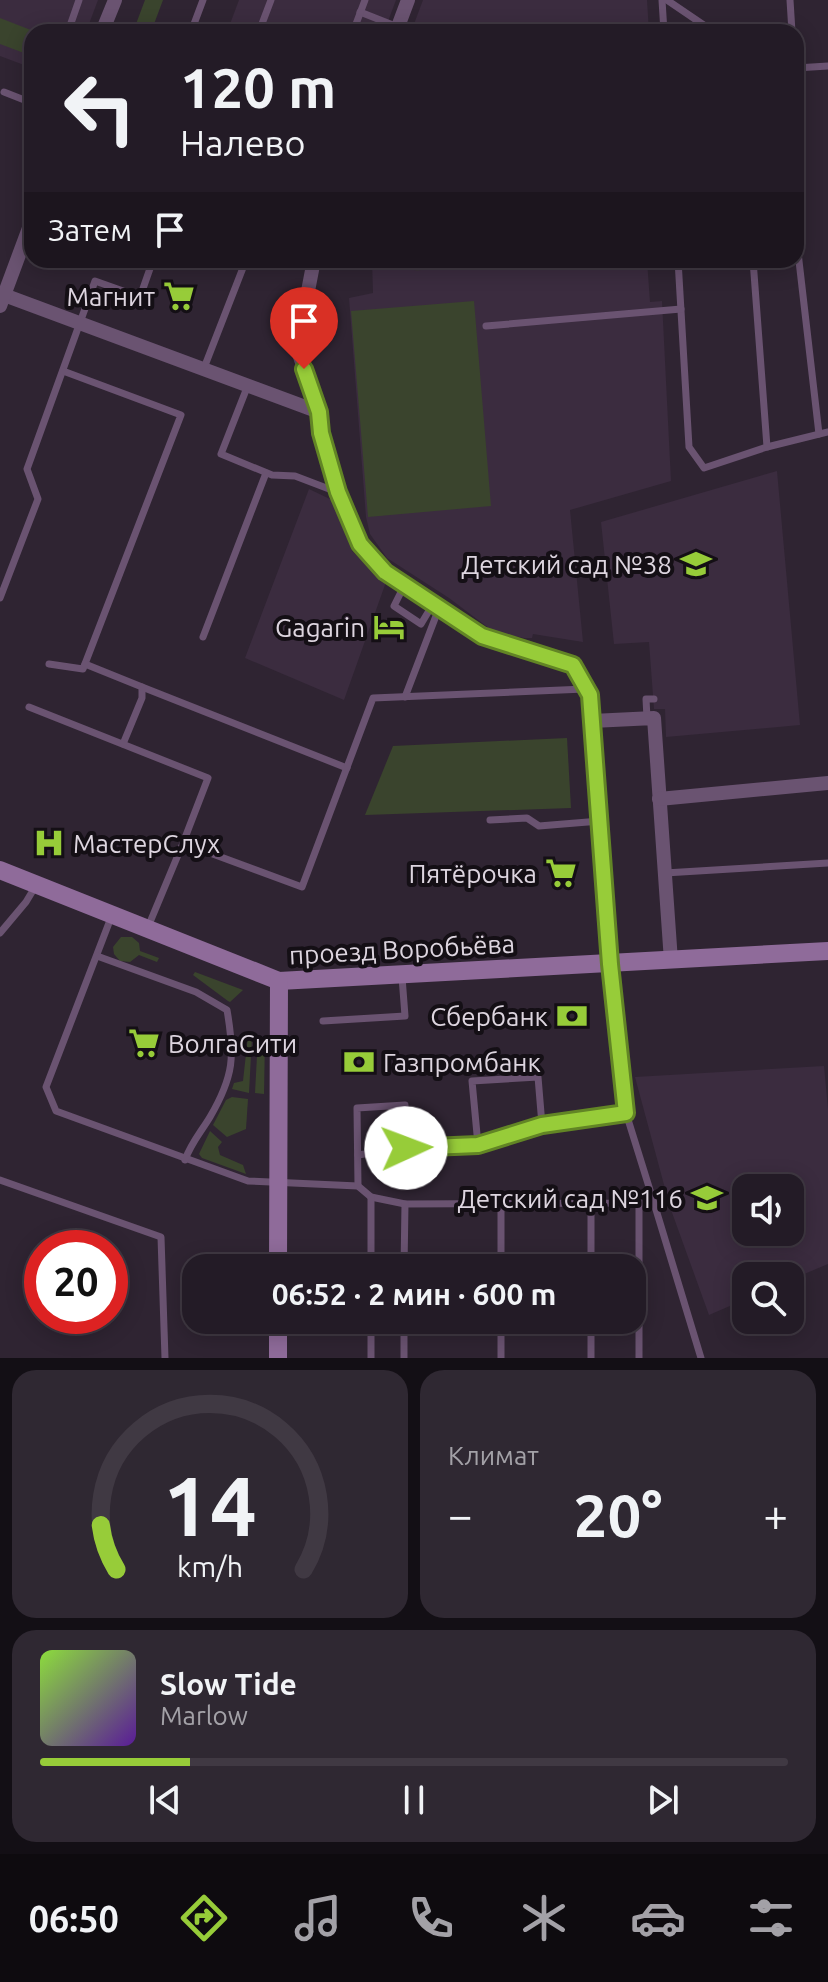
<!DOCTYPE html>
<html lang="ru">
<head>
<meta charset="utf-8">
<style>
  :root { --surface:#231b26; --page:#2f2832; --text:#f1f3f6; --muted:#a3a1a7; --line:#403943; --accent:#97cc39 }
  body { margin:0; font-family:Ubuntu,sans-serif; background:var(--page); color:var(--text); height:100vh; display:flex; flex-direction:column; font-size:30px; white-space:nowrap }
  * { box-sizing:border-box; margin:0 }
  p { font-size:26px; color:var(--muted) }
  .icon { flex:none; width:44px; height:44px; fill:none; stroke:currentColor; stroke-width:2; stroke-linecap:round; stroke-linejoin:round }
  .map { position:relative; height:1358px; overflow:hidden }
  .panel { display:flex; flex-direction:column; gap:12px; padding:12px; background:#130f15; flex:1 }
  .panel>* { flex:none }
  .guide { position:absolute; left:24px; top:24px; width:780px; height:244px; border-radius:24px; box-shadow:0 4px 20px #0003,0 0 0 2px var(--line); background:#231b26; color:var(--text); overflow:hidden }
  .controls { position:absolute; left:732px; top:1174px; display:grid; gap:16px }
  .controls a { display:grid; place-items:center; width:72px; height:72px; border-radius:16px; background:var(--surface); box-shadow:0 4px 20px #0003,0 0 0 2px var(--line); font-size:40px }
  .speed { position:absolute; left:24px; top:1230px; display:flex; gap:16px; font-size:40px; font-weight:700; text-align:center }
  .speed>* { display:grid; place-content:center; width:104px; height:104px; border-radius:50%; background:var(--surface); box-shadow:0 4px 20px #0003,0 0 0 2px var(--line); line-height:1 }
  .speed .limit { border:12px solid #d22; background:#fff; color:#111 }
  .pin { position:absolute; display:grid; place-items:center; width:68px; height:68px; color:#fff; margin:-82px -34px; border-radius:50% 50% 50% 0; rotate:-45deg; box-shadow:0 0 8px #0007 }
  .pin .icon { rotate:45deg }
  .me { position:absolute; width:88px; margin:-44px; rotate:88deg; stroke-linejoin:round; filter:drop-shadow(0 0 6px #0008) }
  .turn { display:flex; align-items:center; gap:28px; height:168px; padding:0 24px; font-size:36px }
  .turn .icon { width:104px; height:104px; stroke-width:2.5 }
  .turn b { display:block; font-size:56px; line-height:68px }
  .then { display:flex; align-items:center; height:76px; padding:0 24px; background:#0003; gap:16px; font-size:30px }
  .big { font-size:60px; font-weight:700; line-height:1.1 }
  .panel .widget { flex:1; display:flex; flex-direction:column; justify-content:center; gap:12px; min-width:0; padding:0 28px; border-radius:24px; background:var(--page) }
  .panel .dial { align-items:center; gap:0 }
  .dial svg { height:208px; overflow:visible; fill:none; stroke:var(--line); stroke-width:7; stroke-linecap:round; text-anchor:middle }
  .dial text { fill:var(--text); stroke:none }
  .song { display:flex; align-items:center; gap:24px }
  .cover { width:96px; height:96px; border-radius:12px; background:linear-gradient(135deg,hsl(90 70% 55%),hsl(270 70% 35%)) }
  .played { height:8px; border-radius:4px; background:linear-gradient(90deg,var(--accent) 20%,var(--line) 20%) }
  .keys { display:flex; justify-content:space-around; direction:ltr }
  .heat { display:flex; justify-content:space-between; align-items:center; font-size:44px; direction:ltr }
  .panel .tiles { flex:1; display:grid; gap:12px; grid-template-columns:1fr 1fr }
  .widget:last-child { grid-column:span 2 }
  .trip { position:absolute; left:182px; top:1254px; width:464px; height:80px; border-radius:24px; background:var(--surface); box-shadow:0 4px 20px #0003,0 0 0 2px var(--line); font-weight:700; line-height:80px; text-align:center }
  .tabs { display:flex; height:128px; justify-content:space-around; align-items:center; background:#0e0b0f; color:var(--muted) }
  .tabs .icon { width:56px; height:56px }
  .tabs .selected { color:var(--accent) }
  .tabs b { font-size:36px; color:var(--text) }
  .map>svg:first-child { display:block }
  .built { fill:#3b2c3f; fill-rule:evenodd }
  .green { fill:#3a442d }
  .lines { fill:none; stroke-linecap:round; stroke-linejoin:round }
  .service { stroke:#6a5371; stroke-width:7 }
  .minor { stroke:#6a5371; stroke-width:14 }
  .secondary { stroke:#8f6b9a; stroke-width:18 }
  .route-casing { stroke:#628525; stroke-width:20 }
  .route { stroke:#97cc39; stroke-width:14 }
  .labels { text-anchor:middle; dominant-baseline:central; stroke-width:8; stroke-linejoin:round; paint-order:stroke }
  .poi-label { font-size:26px; fill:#ddd5df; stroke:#140f15; text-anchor:end }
  .street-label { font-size:26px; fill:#ddd5df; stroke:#140f15 }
</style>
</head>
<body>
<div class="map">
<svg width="828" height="1358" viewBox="0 0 828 1358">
  <rect width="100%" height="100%" fill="#2f2432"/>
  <!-- built -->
  <g class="built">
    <path d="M0,0h98l-12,32h-54v36l-32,-12z"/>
    <path d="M239,0h157l-12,32h-157z"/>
    <path d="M423,0h224l2,32h-238z"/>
    <path d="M372,260h275l3,42 12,-1 9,180 -101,29 13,132 -50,-8 -1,4h-8l-30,-6 -45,-34 -62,-40 -17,-24 -4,-17 -17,-219 24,-5z"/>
    <path d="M777,471l23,254 -134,12 -1,-28h-11l-5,-67 -35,2 -13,-122z"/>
    <path d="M309,489l23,11 20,51 34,31 -42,118 -99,-42z"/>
    <path d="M824,1066l4,43v155l-38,16v-4h-44v23l-37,16 -39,-108 -35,-130zM790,1188v44h-44v-44z"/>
  </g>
  <!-- green -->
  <g class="green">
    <path d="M145,0h18l-12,32h-18z"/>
    <path d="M0,18l36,14h-4v24l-32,-12z"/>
    <path d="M390,260h58c-18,12 -40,15 -58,0z"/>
    <path d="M474,301l17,205 -123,11 -17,-206z"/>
    <path d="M567,738l4,70 -206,7 28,-69z"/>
    <path d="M121,937h11l7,6 1,8 19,7 -2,4 -18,-7 -9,7 -10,-1 -6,-7 -1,-7z"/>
    <path d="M195,972l48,18 -13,12 -2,-1 -35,-26z"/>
    <path d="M248,1036h4l-3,57 -17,-4 2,-6 9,-2z"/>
    <path d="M258,1037h7l-1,57 -9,-1z"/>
    <path d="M232,1097l16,2 -2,30 -19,8 -14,-12 13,-25z"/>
    <path d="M210,1131l12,11 -4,5 2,8 23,10 3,9 -44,-16 -3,-4z"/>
  </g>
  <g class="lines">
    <!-- service -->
    <g class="service">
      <path d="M662,0l2,32"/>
      <path d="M667,0l47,32"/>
      <path d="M790,0l2,32"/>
      <path d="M360,12l38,15"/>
      <path d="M71,23l8,-23"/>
      <path d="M191,32l12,-32"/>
      <path d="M269,32l-9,-3 11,-29"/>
      <path d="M353,32l12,-32"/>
      <path d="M796,68l32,-2"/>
      <path d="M4,92l28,11"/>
      <path d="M796,235l23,199"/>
      <path d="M678,260l11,187 15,21 63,-21 61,-15"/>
      <path d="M753,260l14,187"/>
      <path d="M486,326l195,-17"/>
      <path d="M204,368l42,-108"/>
      <path d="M248,385l-27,69 51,21 23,1 42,16"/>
      <path d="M404,586l-10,20 27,18 12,-20"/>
      <path d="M0,598l38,-99 -11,-30 68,-188 45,16 13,-37"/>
      <path d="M203,637l63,-164"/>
      <path d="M49,664l34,5 98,-254 -118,-44"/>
      <path d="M85,664l57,23v11l-19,46"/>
      <path d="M142,687l205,81"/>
      <path d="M405,697l34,-89"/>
      <path d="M29,707l179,71 -25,65"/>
      <path d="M647,718l-1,-19h8"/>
      <path d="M490,820l37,-2 12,8 61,-5"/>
      <path d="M665,873l163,-10"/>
      <path d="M112,915l-66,172 10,24 192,70 110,5 13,11 34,7 249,-1 -28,-90 -16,-149"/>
      <path d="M148,927l35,-84 119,44 71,-189 212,-9"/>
      <path d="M0,933l26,-31 9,-15"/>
      <path d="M97,956l99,36 31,18c8,46 7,66 -17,107 -9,15 -19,26 -25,43"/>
      <path d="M323,1021l82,-5 -3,-39"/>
      <path d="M478,1145l64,-20"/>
      <path d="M358,1155l48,-7"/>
      <path d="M0,1180l161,57 4,121"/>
      <path d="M358,1186l-1,-78 48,-3 1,43 72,-3 -6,-64 66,-4 4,48 84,-12"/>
      <path d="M654,1203l47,155"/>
      <path d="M371,1268v-71"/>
      <path d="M404,1268l1,-64"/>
      <path d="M501,1268v-66"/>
      <path d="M591,1268v-66"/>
      <path d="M371,1358v-38"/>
      <path d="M404,1358v-38"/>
      <path d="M501,1358v-38"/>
      <path d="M591,1358v-38"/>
      <path d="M639,1358v-155"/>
    </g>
    <!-- minor -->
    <g class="minor">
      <path d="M102,32l13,-32"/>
      <path d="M396,32l12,-32"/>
      <path d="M314,260l-17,88 22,64 2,21 17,59 22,52 25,28 97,64 91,29 17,30 20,269"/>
      <path d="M4,295l315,117"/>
      <path d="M0,306l32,-86"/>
      <path d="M592,721l62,-3 17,243"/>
      <path d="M659,799l169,-16"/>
    </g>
    <!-- secondary -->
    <g class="secondary">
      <path d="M0,870l279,111 549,-30"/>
      <path d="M278,1268l1,-287"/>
      <path d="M278,1358v-38"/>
    </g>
  </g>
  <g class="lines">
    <defs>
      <path id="route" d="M304,369l15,43 2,21 17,59 22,52 25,28 97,64 91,29 17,30 20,269 16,149 -84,12 -64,20 -72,3"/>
    </defs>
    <!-- route casing -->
    <use href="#route" class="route-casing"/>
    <!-- route -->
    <use href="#route" class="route"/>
  </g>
  <!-- icons -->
  <defs>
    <symbol id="supermarket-bare" viewBox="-9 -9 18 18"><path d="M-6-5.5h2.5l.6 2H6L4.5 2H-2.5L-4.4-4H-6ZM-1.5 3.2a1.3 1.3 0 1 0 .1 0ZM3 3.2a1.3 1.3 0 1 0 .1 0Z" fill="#97cc39" stroke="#140f15" stroke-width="2.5" paint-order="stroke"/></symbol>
    <symbol id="school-bare" viewBox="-9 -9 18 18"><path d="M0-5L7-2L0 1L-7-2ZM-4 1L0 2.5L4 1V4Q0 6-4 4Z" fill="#97cc39" stroke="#140f15" stroke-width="2.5" paint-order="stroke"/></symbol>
    <symbol id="hotel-bare" viewBox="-9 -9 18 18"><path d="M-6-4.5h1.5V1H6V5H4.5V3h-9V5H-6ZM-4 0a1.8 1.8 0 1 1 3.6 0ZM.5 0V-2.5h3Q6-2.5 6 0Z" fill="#97cc39" stroke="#140f15" stroke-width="2.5" paint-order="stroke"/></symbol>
    <symbol id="hospital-bare" viewBox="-9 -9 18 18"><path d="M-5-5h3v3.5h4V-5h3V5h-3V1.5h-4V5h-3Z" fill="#97cc39" stroke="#140f15" stroke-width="2.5" paint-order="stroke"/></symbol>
    <symbol id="bank-bare" viewBox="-9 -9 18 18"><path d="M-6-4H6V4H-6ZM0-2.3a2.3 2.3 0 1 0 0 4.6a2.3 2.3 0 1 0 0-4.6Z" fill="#97cc39" stroke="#140f15" stroke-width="2.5" paint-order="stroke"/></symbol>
  </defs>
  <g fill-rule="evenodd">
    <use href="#supermarket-bare" x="157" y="274" width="44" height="44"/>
    <use href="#school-bare" x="674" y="542" width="44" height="44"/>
    <use href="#hotel-bare" x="367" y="605" width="44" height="44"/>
    <use href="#hospital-bare" x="27" y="821" width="44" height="44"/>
    <use href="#supermarket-bare" x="539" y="851" width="44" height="44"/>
    <use href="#bank-bare" x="550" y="994" width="44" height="44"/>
    <use href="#supermarket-bare" x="122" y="1021" width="44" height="44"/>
    <use href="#bank-bare" x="337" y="1040" width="44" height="44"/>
    <use href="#school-bare" x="685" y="1176" width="44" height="44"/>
  </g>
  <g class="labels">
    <!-- poi labels -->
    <g class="poi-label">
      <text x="155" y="296">Магнит</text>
      <text x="672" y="564">Детский сад №38</text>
      <text x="365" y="627">Gagarin</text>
      <text x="73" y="843" text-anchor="start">МастерСлух</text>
      <text x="537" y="873">Пятёрочка</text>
      <text x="548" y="1016">Сбербанк</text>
      <text x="168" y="1043" text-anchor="start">ВолгаСити</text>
      <text x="383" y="1062" text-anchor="start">Газпромбанк</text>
      <text x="683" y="1198">Детский сад №116</text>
    </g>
    <!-- street labels -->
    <g class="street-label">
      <text transform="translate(402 949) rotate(-3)">проезд Воробьёва</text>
    </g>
  </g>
</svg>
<div class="controls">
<a><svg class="icon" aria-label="sound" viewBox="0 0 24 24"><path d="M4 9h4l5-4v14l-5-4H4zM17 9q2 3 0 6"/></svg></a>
<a><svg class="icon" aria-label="search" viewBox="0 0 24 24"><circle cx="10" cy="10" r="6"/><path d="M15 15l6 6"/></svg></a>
</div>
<div class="speed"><div class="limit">20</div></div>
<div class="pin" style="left:304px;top:369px;background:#d93025"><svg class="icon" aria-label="arrive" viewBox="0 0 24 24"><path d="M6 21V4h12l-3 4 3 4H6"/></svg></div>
<svg class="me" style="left:406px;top:1148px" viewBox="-20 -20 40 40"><circle r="19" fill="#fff"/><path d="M0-13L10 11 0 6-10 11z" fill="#97cc39"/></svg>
<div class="trip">06:52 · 2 мин · 600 m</div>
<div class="guide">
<div class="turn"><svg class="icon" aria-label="left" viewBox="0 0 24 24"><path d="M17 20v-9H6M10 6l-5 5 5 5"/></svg><div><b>120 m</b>Налево</div></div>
<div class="then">Затем<svg class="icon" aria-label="arrive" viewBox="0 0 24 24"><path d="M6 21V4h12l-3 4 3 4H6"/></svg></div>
</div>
</div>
<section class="panel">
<div class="tiles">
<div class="widget dial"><svg viewBox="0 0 100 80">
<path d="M14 69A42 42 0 1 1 86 69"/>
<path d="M14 69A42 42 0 0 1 8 52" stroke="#97cc39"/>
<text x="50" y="56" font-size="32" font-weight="700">14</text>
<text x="50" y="72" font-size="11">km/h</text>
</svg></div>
<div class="widget"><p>Климат</p>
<div class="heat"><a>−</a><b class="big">20°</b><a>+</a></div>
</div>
<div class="widget">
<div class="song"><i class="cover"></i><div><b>Slow Tide</b><p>Marlow</p></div></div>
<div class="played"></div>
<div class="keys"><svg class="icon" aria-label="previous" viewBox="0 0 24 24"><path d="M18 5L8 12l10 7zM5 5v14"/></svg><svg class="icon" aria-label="pause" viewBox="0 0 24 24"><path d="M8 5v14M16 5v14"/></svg><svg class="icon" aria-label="next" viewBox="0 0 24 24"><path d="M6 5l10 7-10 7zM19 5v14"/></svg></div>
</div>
</div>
</section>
<nav class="tabs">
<b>06:50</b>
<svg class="icon selected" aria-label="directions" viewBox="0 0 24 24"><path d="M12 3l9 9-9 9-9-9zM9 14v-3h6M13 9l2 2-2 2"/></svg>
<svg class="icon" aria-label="music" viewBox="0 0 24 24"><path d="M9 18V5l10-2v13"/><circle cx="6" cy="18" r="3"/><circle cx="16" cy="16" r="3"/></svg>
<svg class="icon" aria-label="phone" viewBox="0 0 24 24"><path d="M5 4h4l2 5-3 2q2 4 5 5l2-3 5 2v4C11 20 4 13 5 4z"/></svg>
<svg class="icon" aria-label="climate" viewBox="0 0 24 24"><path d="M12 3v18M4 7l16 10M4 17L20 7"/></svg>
<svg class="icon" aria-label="car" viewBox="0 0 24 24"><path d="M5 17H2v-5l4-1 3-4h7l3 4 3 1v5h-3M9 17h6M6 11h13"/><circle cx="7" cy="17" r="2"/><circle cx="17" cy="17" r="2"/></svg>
<svg class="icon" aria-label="filters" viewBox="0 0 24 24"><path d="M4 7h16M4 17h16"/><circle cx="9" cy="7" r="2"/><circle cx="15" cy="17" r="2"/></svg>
</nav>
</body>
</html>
